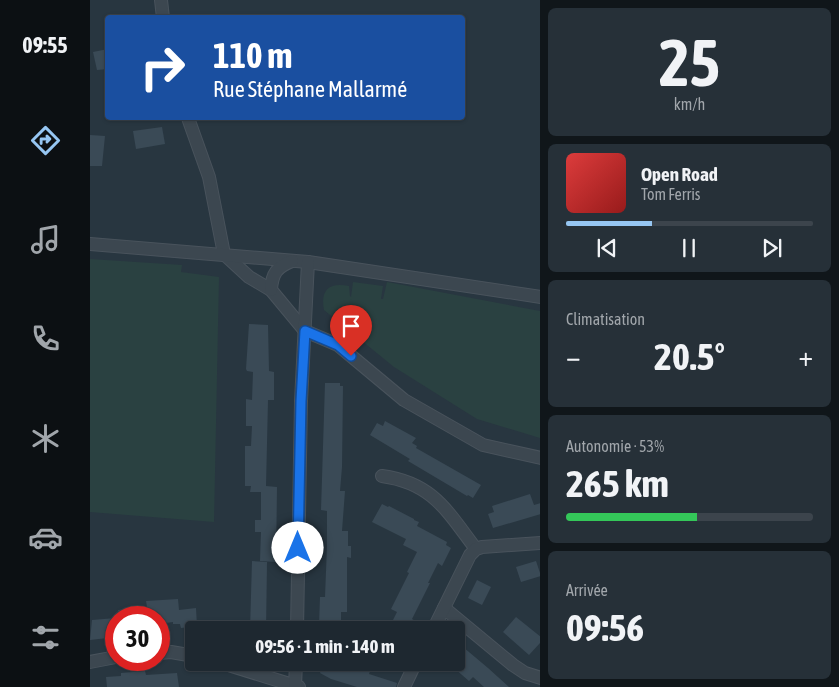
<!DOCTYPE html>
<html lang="fr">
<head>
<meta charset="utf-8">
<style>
  :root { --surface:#1e2830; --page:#263038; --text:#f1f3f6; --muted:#a1a6ab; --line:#3c444c; --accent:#96c6f2 }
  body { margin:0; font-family:"Asap Condensed",sans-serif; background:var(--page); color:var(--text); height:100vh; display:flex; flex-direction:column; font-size:19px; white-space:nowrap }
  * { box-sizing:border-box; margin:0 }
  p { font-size:16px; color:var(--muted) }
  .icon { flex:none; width:28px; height:28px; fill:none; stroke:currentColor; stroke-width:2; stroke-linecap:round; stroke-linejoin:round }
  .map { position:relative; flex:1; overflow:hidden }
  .sheet { display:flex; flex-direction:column; gap:8px; padding:8px; background:#10161a; width:299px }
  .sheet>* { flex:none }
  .guide { position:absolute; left:15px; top:15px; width:360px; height:105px; border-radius:5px; box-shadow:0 1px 4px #0004,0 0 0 1px var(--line); background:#1a4fa0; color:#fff; overflow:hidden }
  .speed { position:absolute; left:15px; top:606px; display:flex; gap:10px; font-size:25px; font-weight:700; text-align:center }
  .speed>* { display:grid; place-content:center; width:65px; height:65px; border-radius:50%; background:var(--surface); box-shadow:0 1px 4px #0004,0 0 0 1px var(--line); line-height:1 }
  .speed .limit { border:8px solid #d22; background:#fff; color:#111 }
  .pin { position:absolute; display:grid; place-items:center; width:42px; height:42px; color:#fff; margin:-51px -21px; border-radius:50% 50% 50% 0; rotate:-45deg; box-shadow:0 0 5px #0007 }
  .pin .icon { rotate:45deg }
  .me { position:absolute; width:55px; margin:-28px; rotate:0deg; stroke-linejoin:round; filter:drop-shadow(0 0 4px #0008) }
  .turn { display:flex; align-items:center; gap:18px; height:105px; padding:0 25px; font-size:22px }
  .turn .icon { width:65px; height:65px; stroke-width:2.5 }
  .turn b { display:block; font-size:35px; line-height:42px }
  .big { font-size:38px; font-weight:700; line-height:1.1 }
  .sheet .tile { flex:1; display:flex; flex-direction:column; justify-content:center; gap:8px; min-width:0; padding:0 18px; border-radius:8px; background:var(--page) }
  .sheet .dial { align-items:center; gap:0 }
  .dial b { font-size:65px; line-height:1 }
  .song { display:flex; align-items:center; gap:15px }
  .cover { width:60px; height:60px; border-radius:8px; background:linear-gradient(135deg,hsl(0 70% 55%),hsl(0 70% 35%)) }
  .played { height:5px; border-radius:2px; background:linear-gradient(90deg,var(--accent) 35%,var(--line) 35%) }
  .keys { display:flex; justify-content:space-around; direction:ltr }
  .heat { display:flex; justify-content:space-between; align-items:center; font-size:28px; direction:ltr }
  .charge { height:8px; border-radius:4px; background:linear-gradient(90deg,#34c759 53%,var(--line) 0) }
  .trip { position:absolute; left:95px; top:621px; width:280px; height:50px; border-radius:5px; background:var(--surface); box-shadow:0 1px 4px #0004,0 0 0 1px var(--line); font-weight:700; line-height:50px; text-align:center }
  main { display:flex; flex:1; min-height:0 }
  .tab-bar { display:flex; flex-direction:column; width:90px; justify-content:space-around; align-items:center; background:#0c1013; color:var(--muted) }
  .tab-bar .icon { width:35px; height:35px }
  .tab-bar .selected { color:var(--accent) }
  .tab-bar b { font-size:22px; color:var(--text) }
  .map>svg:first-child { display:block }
  .green { fill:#2a4141 }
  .building { fill:#3a4a56 }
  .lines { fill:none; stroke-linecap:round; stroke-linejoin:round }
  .street-casing { stroke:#49535c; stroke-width:14 }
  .street { stroke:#3c4750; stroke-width:12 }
  .route-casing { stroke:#114b97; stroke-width:12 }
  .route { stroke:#1a73e8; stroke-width:9 }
</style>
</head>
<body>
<main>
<nav class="tab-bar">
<b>09:55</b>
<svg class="icon selected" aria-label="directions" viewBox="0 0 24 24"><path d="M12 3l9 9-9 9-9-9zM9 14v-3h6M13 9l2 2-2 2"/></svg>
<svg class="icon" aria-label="music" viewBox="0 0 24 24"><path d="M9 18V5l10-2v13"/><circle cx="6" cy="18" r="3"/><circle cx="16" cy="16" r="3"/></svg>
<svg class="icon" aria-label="phone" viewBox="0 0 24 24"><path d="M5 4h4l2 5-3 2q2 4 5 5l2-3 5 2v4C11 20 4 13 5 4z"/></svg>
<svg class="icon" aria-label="climate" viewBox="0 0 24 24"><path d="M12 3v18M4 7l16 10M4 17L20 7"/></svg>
<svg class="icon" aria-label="car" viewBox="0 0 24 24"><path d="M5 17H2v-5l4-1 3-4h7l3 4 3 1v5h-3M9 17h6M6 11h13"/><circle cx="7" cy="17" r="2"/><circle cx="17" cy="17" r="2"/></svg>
<svg class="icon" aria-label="filters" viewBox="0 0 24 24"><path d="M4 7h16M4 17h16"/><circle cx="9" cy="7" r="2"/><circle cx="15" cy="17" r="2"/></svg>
</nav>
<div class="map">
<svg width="451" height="687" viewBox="0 0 451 687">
  <rect width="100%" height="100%" fill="#283640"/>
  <!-- green -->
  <g class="green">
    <path d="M0,259l92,6 -1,7 38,5 -5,245 -124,-10z"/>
    <path d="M263,282l30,4 -2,13h2l4,-17 153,29v127l-63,-19 -83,-52 -70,-57c-4,-21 6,-28 25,-24l1,10 1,1z"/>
  </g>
  <!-- building -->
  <g class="building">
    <path d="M18,49v20l-11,1 -4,-18z"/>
    <path d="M72,127l3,17 -29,5 -3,-18z"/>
    <path d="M0,135l15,1 -3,30h-12z"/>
    <path d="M159,324l19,1 1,46 5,1v28h-6l-2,86 11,1 -1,75 -16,-1 1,-29h-6v-12h6v-28h-11l1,-6h-6v-40h6l1,-20h-6v-27l6,1 1,-28 -6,-1 -1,-2z"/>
    <path d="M235,383h15v3h3l-1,81 -2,24h5l-3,40h6v15h3v12l-4,-1v55h-6v18h-21v-4h-1l1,-29h5l2,-51v-35l-6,-1z"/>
    <path d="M295,421l31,17 -4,5 5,3 -1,2 65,37 -8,13 -5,-3 -1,1 -59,-35 2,-2 -40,-24 7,-12 6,3z"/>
    <path d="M440,494l4,11 7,-2v11l-48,14 -5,-14 6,-2 -2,-6z"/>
    <path d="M292,504l6,3 1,-1 25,13v1l5,2 -2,4 30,16 -1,3 5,3 -9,18 -4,-3 -10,20h2l-18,36 5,3 -4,8h-25l9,-18 -6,-3 18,-36 -2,-1 10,-20 -14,-7 3,-6 -34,-17z"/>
    <path d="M162,561l15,1 -1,68h-16z"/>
    <path d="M446,561l5,15 -20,6 -5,-15z"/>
    <path d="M387,580l14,7 -9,18 -14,-7z"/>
    <path d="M88,599l1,11 17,-2 1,18 -16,2 -1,-4h-7v-2l-14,2v-6h-40l-1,-8 29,-3 -1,-6z"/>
    <path d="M426,617l25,20v5l-12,13 -26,-23z"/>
    <path d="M26,618v19l-26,3 2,-20z"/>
    <path d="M373,647l25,21 21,19h-25l-11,-10 -4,4 -22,-19h9v-7z"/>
    <path d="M234,662h9l24,8 2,-8h14l-4,12 28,9 -1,4h-39l-26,-8 -11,-6z"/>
    <path d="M55,671l1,4 31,-2 2,14h-72l-1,-10 15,-1v-3z"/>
  </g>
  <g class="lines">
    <defs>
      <g id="street">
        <path d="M71,0l2,18"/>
        <path d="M98,118l21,59 15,77 25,23 22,13 34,41 33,14 66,55 79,45 58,13"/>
        <path d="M0,244l218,18 233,35"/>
        <path d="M181,290c1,-17 6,-23 21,-29"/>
        <path d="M292,476c51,7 65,35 94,73"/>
        <path d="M354,608l69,57 12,8 16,5"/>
        <path d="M207,630l4,-229 7,-139"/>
        <path d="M343,630l37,-75 6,-6 6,-2 59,-4"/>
        <path d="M69,653l12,-1 23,4"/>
        <path d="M0,662l26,-5"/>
        <path d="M129,662l80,25"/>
        <path d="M205,687l1,-25"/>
        <path d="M314,687l12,-25"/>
      </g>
    </defs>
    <!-- street casing -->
    <use href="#street" class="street-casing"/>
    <!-- street -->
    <use href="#street" class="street"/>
  </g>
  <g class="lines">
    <defs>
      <path id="route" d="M208,548l3,-147 4,-70 33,14 13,11"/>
    </defs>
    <!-- route casing -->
    <use href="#route" class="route-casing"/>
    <!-- route -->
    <use href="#route" class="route"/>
  </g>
</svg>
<div class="speed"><div class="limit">30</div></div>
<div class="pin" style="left:261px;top:356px;background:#d93025"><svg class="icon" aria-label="arrive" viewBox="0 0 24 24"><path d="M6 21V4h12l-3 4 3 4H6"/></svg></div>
<svg class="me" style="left:208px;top:548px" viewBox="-20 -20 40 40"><circle r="19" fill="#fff"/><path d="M0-13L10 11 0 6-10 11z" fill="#1a73e8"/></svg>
<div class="trip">09:56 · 1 min · 140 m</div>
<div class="guide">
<div class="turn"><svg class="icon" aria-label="right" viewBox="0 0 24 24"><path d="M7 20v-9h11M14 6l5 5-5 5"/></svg><div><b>110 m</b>Rue Stéphane Mallarmé</div></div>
</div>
</div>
<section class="sheet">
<div class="tile dial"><b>25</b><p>km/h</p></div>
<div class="tile">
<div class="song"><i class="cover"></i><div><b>Open Road</b><p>Tom Ferris</p></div></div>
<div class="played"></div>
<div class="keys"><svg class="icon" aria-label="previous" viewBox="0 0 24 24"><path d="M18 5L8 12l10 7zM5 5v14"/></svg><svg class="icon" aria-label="pause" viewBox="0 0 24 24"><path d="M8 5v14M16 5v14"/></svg><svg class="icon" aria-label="next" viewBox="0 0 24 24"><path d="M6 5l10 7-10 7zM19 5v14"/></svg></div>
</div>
<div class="tile"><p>Climatisation</p>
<div class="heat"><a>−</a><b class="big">20.5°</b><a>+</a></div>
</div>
<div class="tile"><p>Autonomie · 53%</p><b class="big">265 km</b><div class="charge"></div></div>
<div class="tile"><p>Arrivée</p><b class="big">09:56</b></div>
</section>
</main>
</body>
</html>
